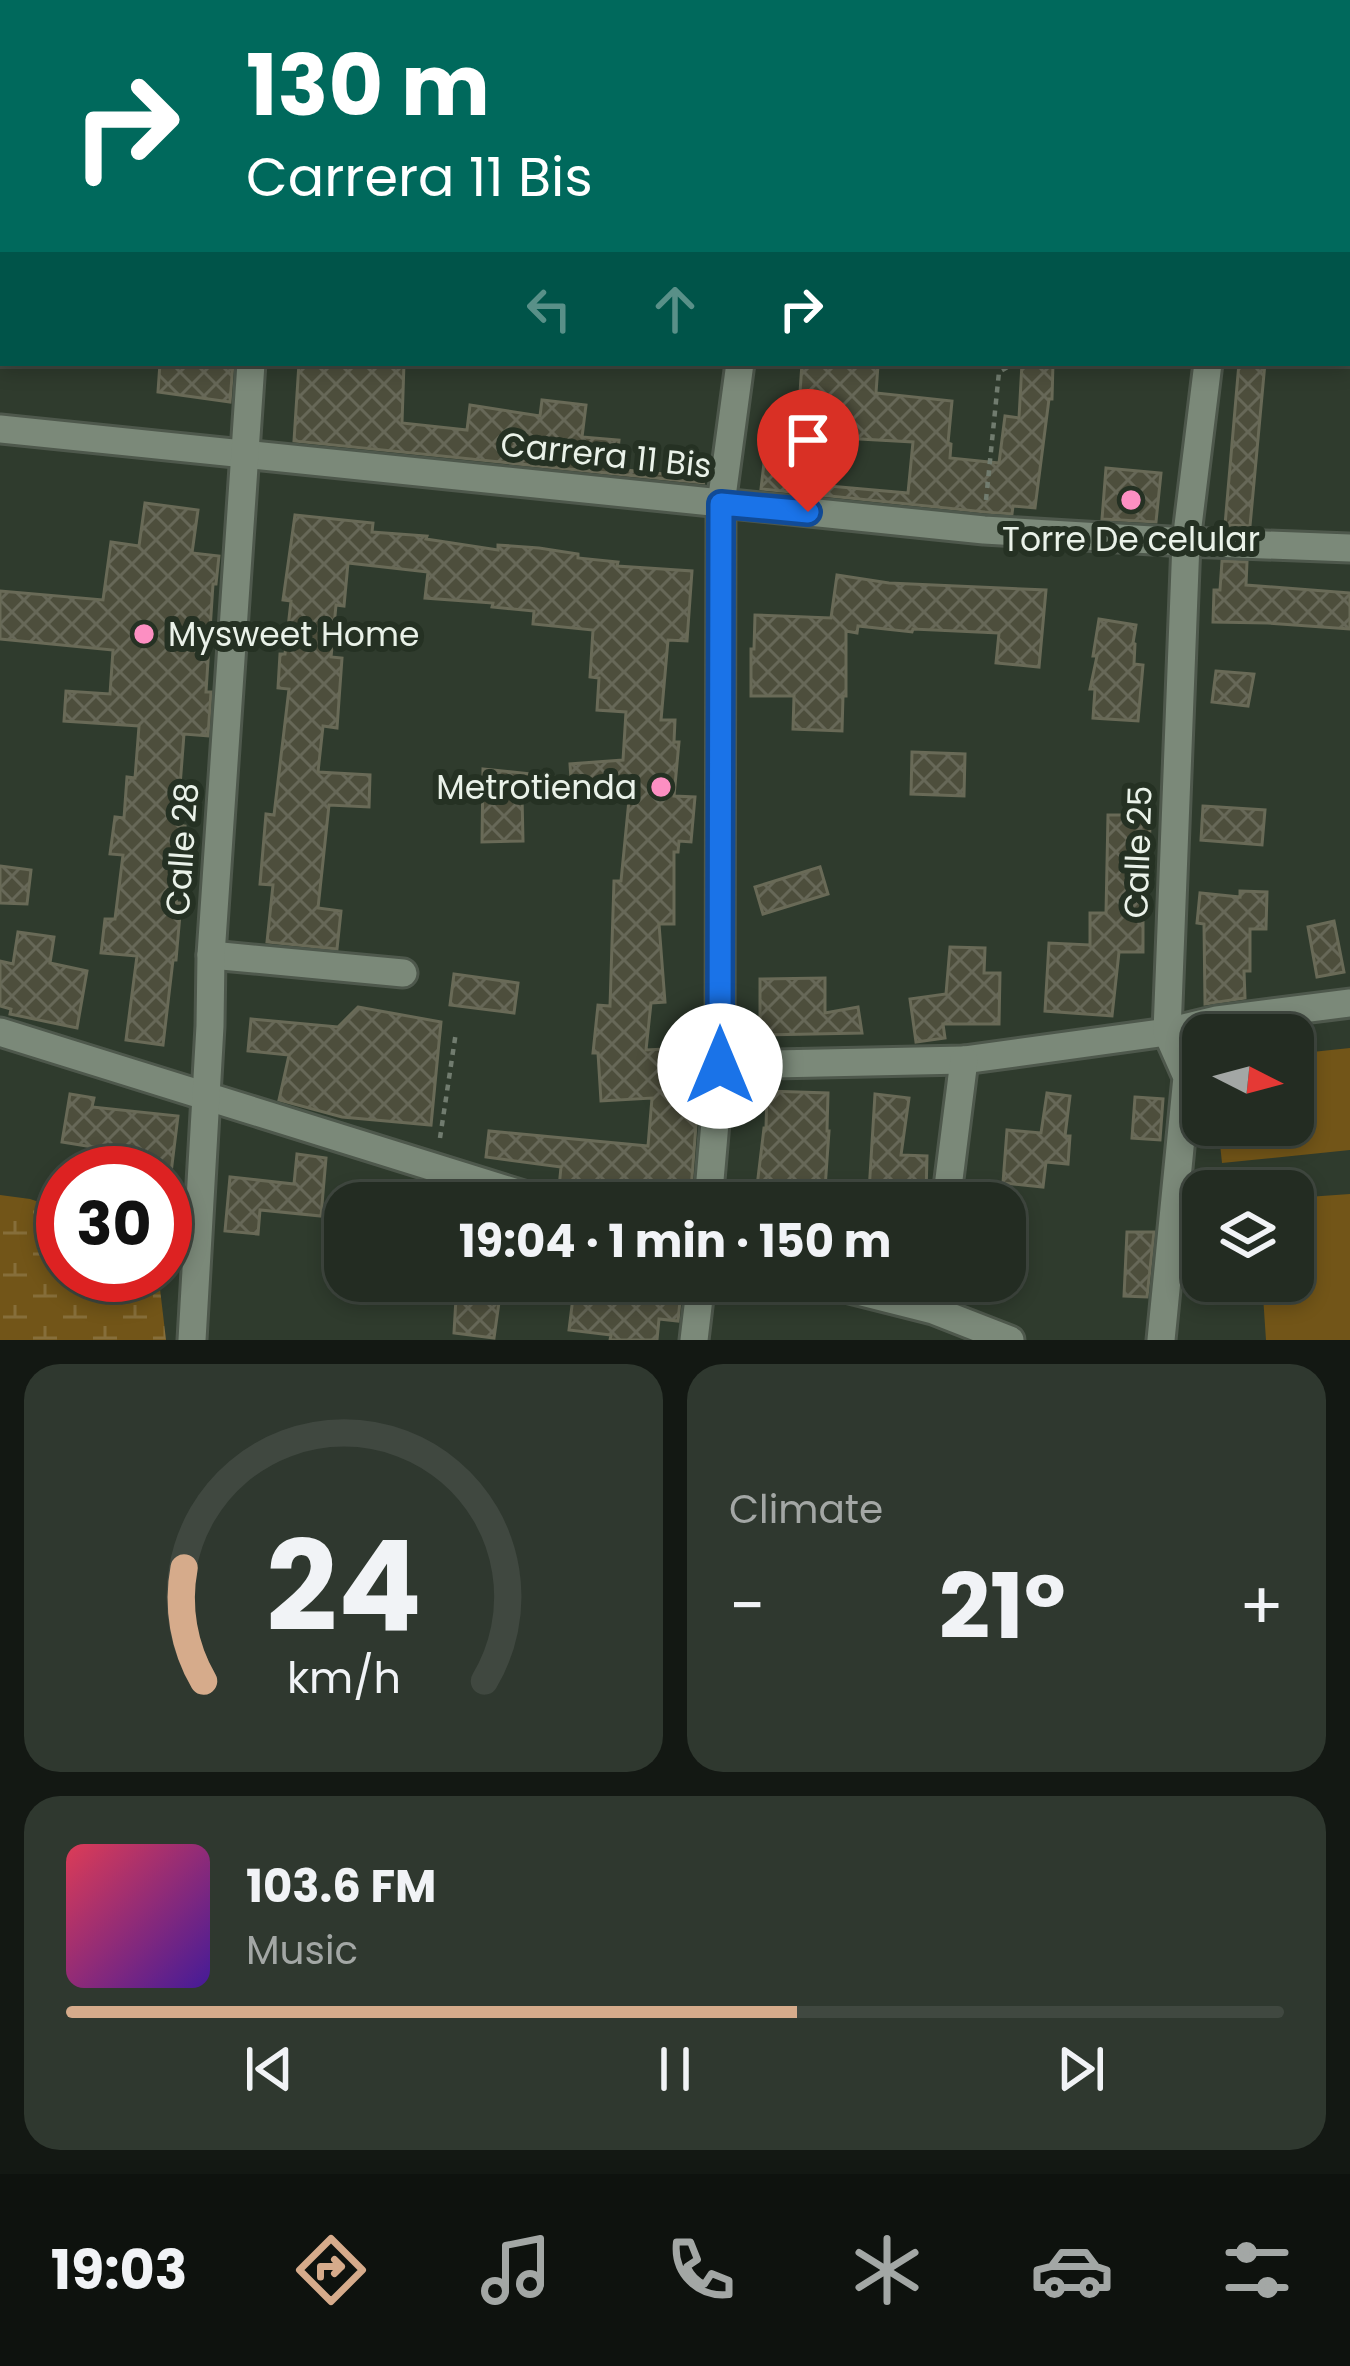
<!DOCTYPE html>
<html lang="en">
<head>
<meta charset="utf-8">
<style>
  :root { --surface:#232c22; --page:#2f382f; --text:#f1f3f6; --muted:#a3a7a5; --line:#404840; --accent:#d6ab8b }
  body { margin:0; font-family:Poppins,sans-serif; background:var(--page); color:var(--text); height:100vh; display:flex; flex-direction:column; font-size:45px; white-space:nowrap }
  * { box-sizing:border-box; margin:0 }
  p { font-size:39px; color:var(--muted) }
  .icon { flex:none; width:66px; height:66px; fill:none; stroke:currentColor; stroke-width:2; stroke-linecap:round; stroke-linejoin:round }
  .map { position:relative; height:1340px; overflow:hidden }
  .sheet { display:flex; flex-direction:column; gap:24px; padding:24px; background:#131813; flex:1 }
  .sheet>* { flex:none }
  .hud { position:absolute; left:0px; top:0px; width:1350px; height:366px; box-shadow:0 6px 18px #0003,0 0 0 3px var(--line); background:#00695c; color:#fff; overflow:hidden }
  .needle { width:78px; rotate:96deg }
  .buttons { position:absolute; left:1182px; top:1014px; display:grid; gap:24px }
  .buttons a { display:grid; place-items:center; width:132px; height:132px; border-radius:24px; background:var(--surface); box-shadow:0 6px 18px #0003,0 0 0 3px var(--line); font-size:60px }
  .speed { position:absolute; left:36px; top:1146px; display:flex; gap:24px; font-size:60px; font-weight:700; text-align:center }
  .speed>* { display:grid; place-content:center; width:156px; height:156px; border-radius:50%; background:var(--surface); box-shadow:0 6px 18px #0003,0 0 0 3px var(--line); line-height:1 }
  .speed .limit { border:18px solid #d22; background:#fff; color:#111 }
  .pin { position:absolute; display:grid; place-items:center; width:102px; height:102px; color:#fff; margin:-123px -51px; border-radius:50% 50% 50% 0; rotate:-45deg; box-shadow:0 0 12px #0007 }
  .pin .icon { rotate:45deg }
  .me { position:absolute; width:132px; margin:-66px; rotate:0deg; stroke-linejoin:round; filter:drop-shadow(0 0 9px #0008) }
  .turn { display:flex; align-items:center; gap:42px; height:252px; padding:0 48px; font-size:54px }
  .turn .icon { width:156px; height:156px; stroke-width:2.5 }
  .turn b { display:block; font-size:84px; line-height:102px }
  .lanes { display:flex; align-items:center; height:114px; padding:0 48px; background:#0003; justify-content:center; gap:60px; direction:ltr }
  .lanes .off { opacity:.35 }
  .big { font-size:90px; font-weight:700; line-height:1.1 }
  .sheet .card { flex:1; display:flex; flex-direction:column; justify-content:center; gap:18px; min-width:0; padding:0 42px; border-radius:36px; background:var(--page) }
  .sheet .dial { align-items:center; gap:0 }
  .dial svg { height:312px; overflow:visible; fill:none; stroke:var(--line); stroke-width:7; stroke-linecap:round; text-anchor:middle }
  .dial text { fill:var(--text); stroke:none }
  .song { display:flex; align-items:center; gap:36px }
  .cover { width:144px; height:144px; border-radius:18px; background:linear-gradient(135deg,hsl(350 70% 55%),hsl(260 70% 35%)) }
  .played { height:12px; border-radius:6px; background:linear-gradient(90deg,var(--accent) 60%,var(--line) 60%) }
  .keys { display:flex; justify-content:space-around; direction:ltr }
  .heat { display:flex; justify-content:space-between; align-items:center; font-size:66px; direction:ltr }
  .sheet .tiles { flex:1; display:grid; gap:24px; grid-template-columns:1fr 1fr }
  .card:last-child { grid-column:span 2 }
  .trip { position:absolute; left:324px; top:1182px; width:702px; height:120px; border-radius:36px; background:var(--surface); box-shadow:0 6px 18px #0003,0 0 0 3px var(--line); font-weight:700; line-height:120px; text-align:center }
  .menu { display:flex; height:192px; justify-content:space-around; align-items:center; background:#0e120e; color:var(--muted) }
  .menu .icon { width:84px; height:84px }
  .menu .active { color:var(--accent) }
  .menu b { font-size:54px; color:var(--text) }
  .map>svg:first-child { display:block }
  .wetland { fill:url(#wetland-marsh) }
  .pitch { fill:#725518 }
  .building { fill:url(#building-cross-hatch); stroke:#696a57; stroke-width:3 }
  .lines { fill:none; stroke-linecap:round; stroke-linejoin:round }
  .street-casing { stroke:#4e584c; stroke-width:33 }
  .path { stroke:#717c6f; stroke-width:4.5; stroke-dasharray:6 6; stroke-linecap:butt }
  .street { stroke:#7b8979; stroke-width:27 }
  .route-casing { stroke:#114b97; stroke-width:30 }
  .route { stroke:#1a73e8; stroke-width:21 }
  .poi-dot { fill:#fc8fc2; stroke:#253123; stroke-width:4.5 }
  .labels { text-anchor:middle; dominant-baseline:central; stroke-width:12; stroke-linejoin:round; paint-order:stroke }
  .street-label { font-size:33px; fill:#eaf2e9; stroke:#253123 }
  .poi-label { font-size:33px; fill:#eaf2e9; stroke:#253123 }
</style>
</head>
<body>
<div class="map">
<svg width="1350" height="1340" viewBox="0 0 1350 1340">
  <defs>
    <pattern id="wetland-marsh" width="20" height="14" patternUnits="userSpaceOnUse" patternTransform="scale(3)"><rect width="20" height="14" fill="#725518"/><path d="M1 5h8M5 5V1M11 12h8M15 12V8" fill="none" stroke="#866e3a"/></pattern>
    <pattern id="building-cross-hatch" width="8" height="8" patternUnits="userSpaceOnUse" patternTransform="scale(3)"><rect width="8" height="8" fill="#4d4e3c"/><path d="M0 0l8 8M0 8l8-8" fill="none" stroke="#676858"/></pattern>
  </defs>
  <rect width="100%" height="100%" fill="#2f3b2d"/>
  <!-- wetland -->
  <path class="wetland" d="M0,1195l30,4 33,11v65h77l20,14 6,51h-166z"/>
  <!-- pitch -->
  <g class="pitch">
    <path d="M1350,1048v102l-128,13 -4,-38h75v-71z"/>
    <path d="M1350,1194v146h-84l-4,-59h31v-83z"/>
  </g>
  <!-- building -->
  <g class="building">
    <path d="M160,363h73l-3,39 -72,-10z"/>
    <path d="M299,363h105l-2,60 65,7 3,-25 70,11 2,-16 44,5 -4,32 37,3 -3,29 59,6 -1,5 31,3 -411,-42z"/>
    <path d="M802,363l76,2 -2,28 76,8 -4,42 3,1 -1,14 49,5 6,-47 14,2 3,-55h31l-1,36h-3l-14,109 -22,-2 -1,8 -27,-2 -224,-23 6,-52 33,5 -5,41 113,10 5,-51 -106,-6 2,-42 -9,-1z"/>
    <path d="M1239,363h26l-15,163 -25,-1z"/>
    <path d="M1106,468l55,5 -5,49 -54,-3z"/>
    <path d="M145,503l53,7 -6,43 27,3 -3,28h-3l-7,108h5l-3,44 -24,-2 -7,91 8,1 -9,77h5l-5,57h-3l-10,85 -37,-5 11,-84 -36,-3 4,-34h10l8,-64 -13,-1 5,-37 9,1 3,-41 8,1 4,-52 -75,-5 2,-30 44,3 3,-44 -113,-11v-48l103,9 8,-58 28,4z"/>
    <path d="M295,515l78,8 -1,9 55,4 -1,3 72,11v-5l41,3 39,6v4l40,4 -1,4 75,5 -5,70 -19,-1 -7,80h14l-1,22h5l-5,54 21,1 -4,45 -12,-1 -1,11h-4v72h-15l6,78 -14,1 -5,47 56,-3 -12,156h-101l1,-11 -31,-4 2,-21 -75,-10 3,-26 159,15 4,-48 -51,3 -3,-48h-5l5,-48 12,1 4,-125h7l8,-81 -57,-5 -2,-31 53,-4 3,-48 -29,-2 2,-32 -9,-1 3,-47 -60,-6 1,-13 -42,-4 1,-4 -68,-5 3,-26 -80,-9 -4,43 -8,-1 -5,52 11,1 -5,70 -14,-2 -5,46 52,3 -1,32 -40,-2 -11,103 23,3 -4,38 -70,-7 6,-57 -13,-1 6,-70 8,1 15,-126 -11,-1 2,-34h5l6,-53 -8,-1z"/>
    <path d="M1222,561l25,1 -1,23 104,8v36l-82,-6 -55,-1 1,-32h6z"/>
    <path d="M837,575l52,8 157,7 -7,77 -43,-4 3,-30 -86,-4 -1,3 -54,-6 -1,7 -11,-2v65h-3l-1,35 -49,-2 1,-33h-43v-47h3l1,-34 76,3z"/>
    <path d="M1099,619l37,6 -3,18 2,1 -1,20 9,1 -5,56 -45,-3 2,-29h-5l7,-33h-4z"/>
    <path d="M1216,671l38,3 -6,32 -36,-4z"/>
    <path d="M912,752l53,2 -1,42 -53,-2z"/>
    <path d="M483,769l86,9 -2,21 -45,-3 1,45 -41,1z"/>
    <path d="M1203,806l62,4 -3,35 -61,-5z"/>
    <path d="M1108,815h42l-1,71h-6v66h-24l-7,64 -67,-5 4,-68 41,2v-32h16z"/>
    <path d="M0,866l31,4 -4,34 -27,-1z"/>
    <path d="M820,867l8,27 -65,20 -8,-27z"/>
    <path d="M1240,891l27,1 -1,37h-16v42h-6l1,27 -40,6 -1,-80 -7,-1 3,-30 40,4z"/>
    <path d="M1334,921l10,51 -27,5 -9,-50z"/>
    <path d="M18,932l36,5 -4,26 37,8 -10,57 -67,-14 1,-5 -11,-3v-45l13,3z"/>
    <path d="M950,947l35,1 -1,25h16l-1,51h-56l2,14 -29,4 -6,-43 36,-5z"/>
    <path d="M454,974l64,9 -4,30 -64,-8z"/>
    <path d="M825,978v35l33,-6 4,26 -102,2v-56z"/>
    <path d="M358,1007l83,15 -10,103 -89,-8 -63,-17 10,-45 -41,-4 3,-32 87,8z"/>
    <path d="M767,1091l61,2 -1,38h2l-5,72h-69l9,-75h2z"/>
    <path d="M1047,1093l23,3 -5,40h5l-2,28 -22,-2 -3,25 -40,-4 4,-53 34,3z"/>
    <path d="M70,1094l24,4 -2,9 86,9 -7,57 -74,-9 2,-16 -37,-6z"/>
    <path d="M875,1094l34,4 -8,57 26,1 -1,39 -57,-3z"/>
    <path d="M1135,1097l28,2 -3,41 -28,-2z"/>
    <path d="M297,1154l29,4 -5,58 -61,-6 -2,24 -33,-3 5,-54 64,7z"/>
    <path d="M1127,1232h27l-7,65 -23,-1z"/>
    <path d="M457,1281h45l-8,57 -40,-5z"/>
    <path d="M575,1281h107l-4,40 -19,-2 -2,21h-47l1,-5 -42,-5z"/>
  </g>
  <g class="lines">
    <defs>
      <g id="street">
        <path d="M1000,0l1,3"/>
        <path d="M1209,0v3"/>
        <path d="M278,3v-3"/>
        <path d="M784,3l1,-3"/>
        <path d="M0,46h3"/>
        <path d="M1347,124h3"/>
        <path d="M0,429l984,101 202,12 164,6"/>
        <path d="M211,955l192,18"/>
        <path d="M0,1032l549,171"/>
        <path d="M720,1065l244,-5 203,-28 50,-12 133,-17"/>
        <path d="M708,1203l12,-138 1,-561 19,-141"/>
        <path d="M946,1203l18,-143"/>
        <path d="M818,1281l115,29 77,30"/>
        <path d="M192,1340l18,-314 1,-71 40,-592"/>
        <path d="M694,1340l7,-59"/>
        <path d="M1161,1340l26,-263 -20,-45 19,-490 22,-179"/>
      </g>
    </defs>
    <!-- street casing -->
    <use href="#street" class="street-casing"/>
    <!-- path -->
    <g class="path">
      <path d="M986,500l13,-128 12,-7"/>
      <path d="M440,1138l16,-106"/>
    </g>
    <!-- street -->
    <use href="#street" class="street"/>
  </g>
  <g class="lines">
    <defs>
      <path id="route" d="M720,1066l1,-562 87,8"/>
    </defs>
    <!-- route casing -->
    <use href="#route" class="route-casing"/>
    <!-- route -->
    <use href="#route" class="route"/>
  </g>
  <!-- markers -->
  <g class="poi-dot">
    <circle cx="1131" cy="500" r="12"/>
    <circle cx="144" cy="634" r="12"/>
    <circle cx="661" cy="787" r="12"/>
  </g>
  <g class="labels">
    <!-- street labels -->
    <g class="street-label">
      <text transform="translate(606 455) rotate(6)">Carrera 11 Bis</text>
      <text transform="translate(182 849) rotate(-86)">Calle 28</text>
      <text transform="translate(1138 852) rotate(-88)">Calle 25</text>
    </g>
    <!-- poi labels -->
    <g class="poi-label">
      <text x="1131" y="539">Torre De celular</text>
      <text x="168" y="634" text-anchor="start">Mysweet Home</text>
      <text x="637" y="787" text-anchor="end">Metrotienda</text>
    </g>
  </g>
</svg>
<div class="buttons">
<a><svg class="needle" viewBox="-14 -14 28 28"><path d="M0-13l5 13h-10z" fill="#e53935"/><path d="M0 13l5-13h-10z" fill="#a3a7a5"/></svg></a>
<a><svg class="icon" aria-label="layers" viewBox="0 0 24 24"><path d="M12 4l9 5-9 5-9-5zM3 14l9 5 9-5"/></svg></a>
</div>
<div class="speed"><div class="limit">30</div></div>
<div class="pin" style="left:808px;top:512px;background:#d93025"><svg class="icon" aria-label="arrive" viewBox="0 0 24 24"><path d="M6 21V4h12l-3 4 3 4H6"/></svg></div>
<svg class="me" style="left:720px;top:1066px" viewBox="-20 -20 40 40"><circle r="19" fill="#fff"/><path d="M0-13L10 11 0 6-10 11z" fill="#1a73e8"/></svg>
<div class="trip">19:04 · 1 min · 150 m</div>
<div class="hud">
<div class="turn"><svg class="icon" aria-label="right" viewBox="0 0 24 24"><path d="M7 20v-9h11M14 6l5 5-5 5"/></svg><div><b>130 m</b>Carrera 11 Bis</div></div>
<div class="lanes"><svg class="icon off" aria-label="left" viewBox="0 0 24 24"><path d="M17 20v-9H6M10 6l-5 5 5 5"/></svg><svg class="icon off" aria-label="ahead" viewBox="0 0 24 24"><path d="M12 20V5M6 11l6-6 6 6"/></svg><svg class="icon" aria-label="right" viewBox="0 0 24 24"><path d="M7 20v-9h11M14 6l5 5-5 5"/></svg></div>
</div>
</div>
<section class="sheet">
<div class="tiles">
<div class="card dial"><svg viewBox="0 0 100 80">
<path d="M14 69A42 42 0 1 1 86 69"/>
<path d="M14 69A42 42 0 0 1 9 40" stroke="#d6ab8b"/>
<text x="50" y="56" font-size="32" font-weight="700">24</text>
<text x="50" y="72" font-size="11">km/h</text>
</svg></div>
<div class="card"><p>Climate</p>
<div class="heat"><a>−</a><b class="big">21°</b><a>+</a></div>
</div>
<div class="card">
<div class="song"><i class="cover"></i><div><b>103.6 FM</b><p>Music</p></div></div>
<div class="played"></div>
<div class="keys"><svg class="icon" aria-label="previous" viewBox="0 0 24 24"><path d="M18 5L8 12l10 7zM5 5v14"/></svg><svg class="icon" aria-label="pause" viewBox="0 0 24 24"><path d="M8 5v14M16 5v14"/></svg><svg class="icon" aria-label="next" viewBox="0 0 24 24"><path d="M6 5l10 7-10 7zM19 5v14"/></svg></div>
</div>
</div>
</section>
<nav class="menu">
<b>19:03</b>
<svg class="icon active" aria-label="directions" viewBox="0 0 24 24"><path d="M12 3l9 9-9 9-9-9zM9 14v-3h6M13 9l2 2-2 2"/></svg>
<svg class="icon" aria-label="music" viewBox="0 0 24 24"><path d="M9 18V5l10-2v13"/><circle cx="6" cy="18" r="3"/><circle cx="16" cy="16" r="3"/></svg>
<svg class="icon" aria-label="phone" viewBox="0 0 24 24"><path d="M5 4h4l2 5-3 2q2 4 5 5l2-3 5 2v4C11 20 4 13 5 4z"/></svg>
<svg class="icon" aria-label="climate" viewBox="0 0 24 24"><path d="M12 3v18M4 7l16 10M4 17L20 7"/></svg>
<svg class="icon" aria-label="car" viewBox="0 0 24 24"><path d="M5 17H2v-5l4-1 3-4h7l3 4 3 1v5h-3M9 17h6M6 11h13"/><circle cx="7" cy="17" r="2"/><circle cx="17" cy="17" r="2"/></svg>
<svg class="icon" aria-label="filters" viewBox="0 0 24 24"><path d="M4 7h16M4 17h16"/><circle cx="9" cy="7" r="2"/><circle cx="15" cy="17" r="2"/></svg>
</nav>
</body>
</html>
